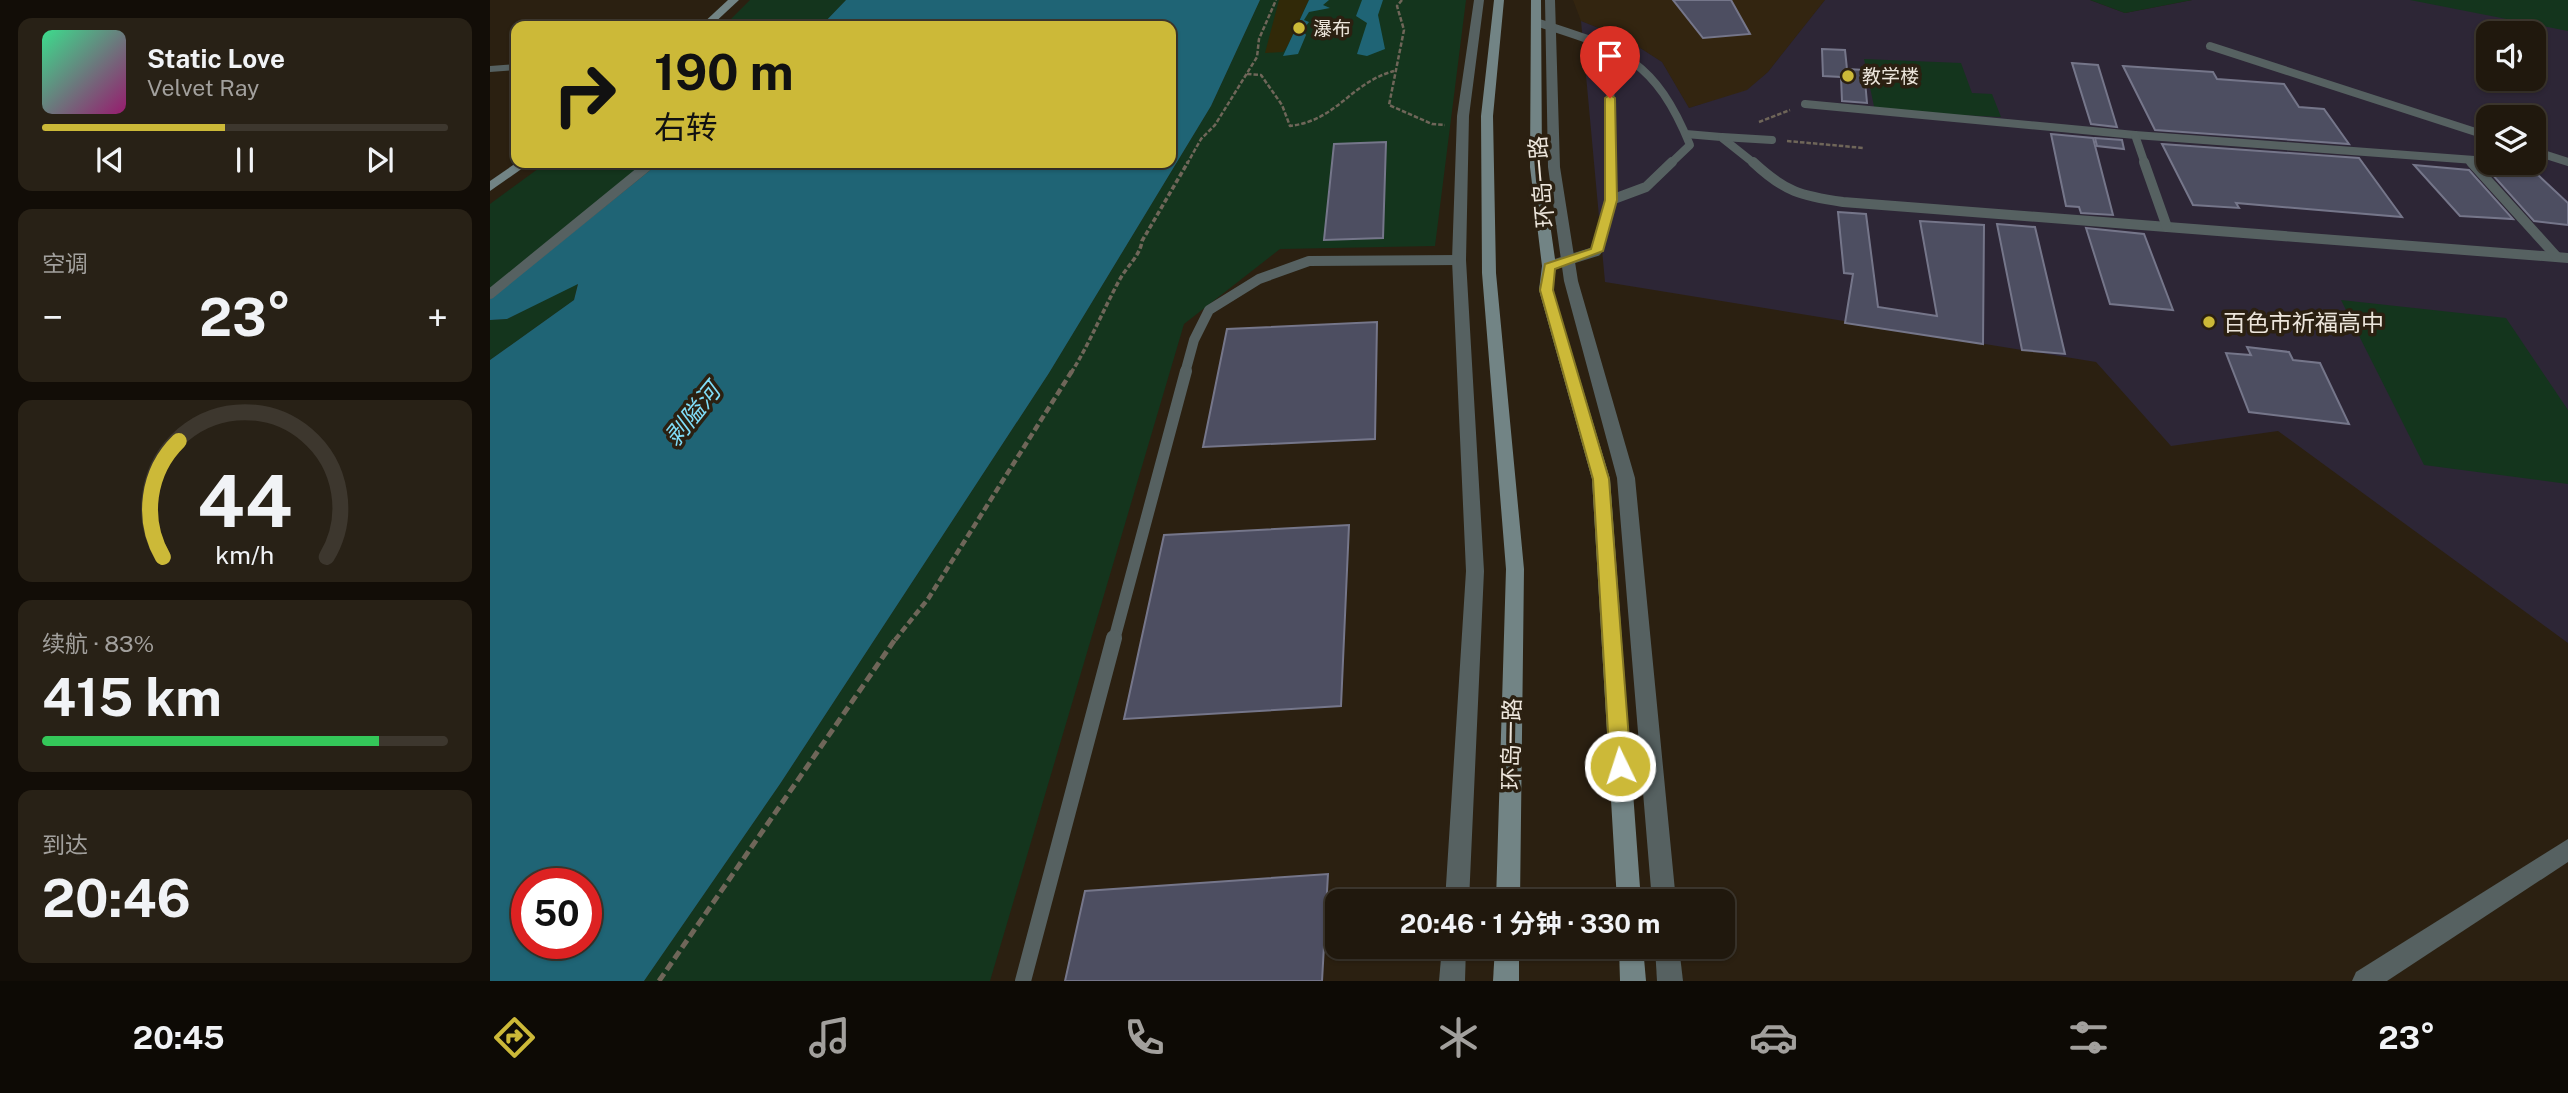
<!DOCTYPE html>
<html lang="zh">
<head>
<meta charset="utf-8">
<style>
  :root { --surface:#20180d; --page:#282116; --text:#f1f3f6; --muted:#a2a09d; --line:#3d372e; --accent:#ccb938 }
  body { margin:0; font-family:"Public Sans","Noto Sans SC",sans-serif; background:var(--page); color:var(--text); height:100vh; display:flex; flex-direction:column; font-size:26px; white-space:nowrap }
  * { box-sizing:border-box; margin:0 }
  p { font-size:23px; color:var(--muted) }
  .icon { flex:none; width:38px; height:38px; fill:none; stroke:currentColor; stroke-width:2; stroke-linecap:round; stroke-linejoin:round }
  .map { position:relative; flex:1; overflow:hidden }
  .panel { display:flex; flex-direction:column; gap:18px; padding:18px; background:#120d07; width:490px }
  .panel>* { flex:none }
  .banner { position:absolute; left:21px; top:21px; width:665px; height:147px; border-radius:14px; box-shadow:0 2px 5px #0004,0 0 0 2px var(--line); background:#ccb938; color:#111; overflow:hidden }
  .buttons { position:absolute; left:1986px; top:21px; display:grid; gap:14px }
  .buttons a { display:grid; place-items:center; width:70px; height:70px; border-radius:14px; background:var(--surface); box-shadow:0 2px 5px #0004,0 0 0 2px var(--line); font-size:35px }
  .speed { position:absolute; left:21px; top:868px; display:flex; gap:14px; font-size:35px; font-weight:700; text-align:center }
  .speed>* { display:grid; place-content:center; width:91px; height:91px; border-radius:50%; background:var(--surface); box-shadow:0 2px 5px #0004,0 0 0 2px var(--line); line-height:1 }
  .speed .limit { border:10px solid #d22; background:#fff; color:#111 }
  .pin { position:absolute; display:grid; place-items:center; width:60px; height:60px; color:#fff; margin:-72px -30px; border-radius:50% 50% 50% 0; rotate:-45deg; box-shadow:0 0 7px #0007 }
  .pin .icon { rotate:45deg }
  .me { position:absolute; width:77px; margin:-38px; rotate:356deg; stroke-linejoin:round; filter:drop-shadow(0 0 5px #0008) }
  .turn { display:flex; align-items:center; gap:24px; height:147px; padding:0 28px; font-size:32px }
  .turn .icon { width:91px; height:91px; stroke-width:2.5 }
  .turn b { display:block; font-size:49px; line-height:60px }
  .big { font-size:52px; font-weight:700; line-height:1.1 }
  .panel .tile { flex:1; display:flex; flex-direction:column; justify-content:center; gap:10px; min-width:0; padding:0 24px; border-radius:14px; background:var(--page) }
  .panel .dial { align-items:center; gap:0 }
  .dial svg { height:182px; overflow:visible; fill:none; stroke:var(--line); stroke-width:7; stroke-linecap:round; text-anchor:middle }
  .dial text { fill:var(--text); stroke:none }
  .song { display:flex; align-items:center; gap:21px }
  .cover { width:84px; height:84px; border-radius:10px; background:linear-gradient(135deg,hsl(150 70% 55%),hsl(320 70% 35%)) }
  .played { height:7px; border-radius:4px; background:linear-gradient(90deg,var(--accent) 45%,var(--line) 45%) }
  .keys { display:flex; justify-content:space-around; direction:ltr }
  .heat { display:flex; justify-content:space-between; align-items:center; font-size:38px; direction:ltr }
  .charge { height:10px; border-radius:5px; background:linear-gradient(90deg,#34c759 83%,var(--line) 0) }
  .trip { position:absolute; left:835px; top:889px; width:410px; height:70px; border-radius:14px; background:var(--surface); box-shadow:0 2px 5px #0004,0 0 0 2px var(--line); font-weight:700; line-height:70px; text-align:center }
  .menu { display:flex; height:112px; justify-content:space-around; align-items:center; background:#0d0a05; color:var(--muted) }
  .menu .icon { width:49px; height:49px }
  .menu .selected { color:var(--accent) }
  .menu b { font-size:32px; color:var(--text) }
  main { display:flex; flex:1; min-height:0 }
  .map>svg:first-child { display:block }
  .built { fill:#332510 }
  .education { fill:#2d2636; fill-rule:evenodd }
  .green { fill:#14351d }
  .sand { fill:#312908 }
  .water { fill:#1f6475; fill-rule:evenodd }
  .building { fill:#4d4e61; stroke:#75768a; stroke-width:2 }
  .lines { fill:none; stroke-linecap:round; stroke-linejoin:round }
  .path-far3 { stroke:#6f6659; stroke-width:2.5; stroke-dasharray:4.5 2; stroke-linecap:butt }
  .path-far2 { stroke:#6f6659; stroke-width:3.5; stroke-dasharray:5 2.5; stroke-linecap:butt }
  .path-far1 { stroke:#6f6659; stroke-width:4.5; stroke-dasharray:7 3.5; stroke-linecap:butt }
  .path { stroke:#6f6659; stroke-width:5; stroke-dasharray:9 4.5; stroke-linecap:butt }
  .service-far3 { stroke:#566161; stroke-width:8 }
  .service-far2 { stroke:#566161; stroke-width:10 }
  .service-far1 { stroke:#566161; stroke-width:12 }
  .service { stroke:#566161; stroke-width:16 }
  .minor { fill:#566161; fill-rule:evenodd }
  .tertiary { fill:#566161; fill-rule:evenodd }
  .secondary { fill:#728485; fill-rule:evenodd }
  .route { fill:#ccb938; stroke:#857824; stroke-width:2 }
  .poi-dot { fill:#ccb938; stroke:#2b2011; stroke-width:2.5 }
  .labels { text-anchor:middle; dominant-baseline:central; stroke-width:7; stroke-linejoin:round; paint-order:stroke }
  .far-poi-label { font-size:19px; fill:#ece5db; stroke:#2b2011; text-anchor:start }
  .street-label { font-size:23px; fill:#ece5db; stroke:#2b2011 }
  .poi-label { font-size:23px; fill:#ece5db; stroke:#2b2011; text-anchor:start }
  .water-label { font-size:24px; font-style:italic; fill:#80ddf8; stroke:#2b2011 }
</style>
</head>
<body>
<main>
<section class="panel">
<div class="tile">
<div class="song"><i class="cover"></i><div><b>Static Love</b><p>Velvet Ray</p></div></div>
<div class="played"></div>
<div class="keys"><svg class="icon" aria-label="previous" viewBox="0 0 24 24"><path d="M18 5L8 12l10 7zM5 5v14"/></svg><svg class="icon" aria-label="pause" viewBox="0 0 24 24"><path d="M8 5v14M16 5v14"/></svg><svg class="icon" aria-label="next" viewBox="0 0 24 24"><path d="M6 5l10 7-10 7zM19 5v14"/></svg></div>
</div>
<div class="tile"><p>空调</p>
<div class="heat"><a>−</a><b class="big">23°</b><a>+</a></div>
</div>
<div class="tile dial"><svg viewBox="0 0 100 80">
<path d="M14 69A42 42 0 1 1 86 69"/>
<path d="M14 69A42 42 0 0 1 21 18" stroke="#ccb938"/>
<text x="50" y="56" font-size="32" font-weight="700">44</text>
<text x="50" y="72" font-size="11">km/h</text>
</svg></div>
<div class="tile"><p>续航 · 83%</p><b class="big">415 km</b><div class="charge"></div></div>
<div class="tile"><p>到达</p><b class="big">20:46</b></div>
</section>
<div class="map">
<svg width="2078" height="981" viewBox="0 0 2078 981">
  <rect width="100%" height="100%" fill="#2b2011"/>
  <!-- built -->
  <path class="built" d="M1083,0h252l-57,72 -21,19 -58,17 -27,-46 -36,-23 -45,-18z"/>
  <!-- education -->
  <path class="education" d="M1335,0h265l35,13 67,-13h376v643l-290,-212 -107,15 -75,-84 -491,-80 -24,-261 45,18 36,23 27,46 58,-18 21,-18zM1998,33h46v46h-46zM1998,117h46v46h-46z"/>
  <!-- green -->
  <g class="green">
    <path d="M260,0h96l-25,26h-97z"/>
    <path d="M770,0h206l-31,246 -155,3 -96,75 -194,657h-346l136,-197 269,-411 162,-267z"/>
    <path d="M1600,0h102l-67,13z"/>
    <path d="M1920,0h158v31z"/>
    <path d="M1374,59l97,4 11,30 20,1 9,23 -126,-6z"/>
    <path d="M56,163h113l-169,136v-95z"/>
    <path d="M88,283l-4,17 -84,60v-40l17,-1z"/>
    <path d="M1851,300l165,18 62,92v74l-144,-19z"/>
  </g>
  <!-- sand -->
  <path class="sand" d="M789,0h30c-8,14 -17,42 -26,52l-18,1z"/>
  <!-- water -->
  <g class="water">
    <path d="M356,0h414l-49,106 -162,267 -269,411 -136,197h-154v-621l84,-60 4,-16 -71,35 -17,1v-21l169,-136h512v-137h-350zM37,884h59v59h-59z"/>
    <path d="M819,0h20l-6,5 7,3 -21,4 -5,8 5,2 -6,8 3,5 -8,19 -15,2z"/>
    <path d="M872,0h21l-5,15 7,34 -18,7 -10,-2 10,-31 -11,-7z"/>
  </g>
  <!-- building -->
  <g class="building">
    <path d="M1183,0h58l19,34 -47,4z"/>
    <path d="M1332,49l23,1 2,19 17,1 3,33 -25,-2 -1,-24 -18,-1z"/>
    <path d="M1582,63l26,2 19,62 -26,-3z"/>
    <path d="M1633,66l90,6 4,7 67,5 15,23 25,2 25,35 -194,-14z"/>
    <path d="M1561,134l42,4 20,77 -32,-2 -2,-6 -13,-1z"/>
    <path d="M1605,138l27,2 2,9 -27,-3z"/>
    <path d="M896,142l-3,96 -59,2 10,-96z"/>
    <path d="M1672,144l197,14 43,59 -166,-14 3,5 -46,-3z"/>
    <path d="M1924,165l55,5 44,49 -53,-3z"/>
    <path d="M2000,172l48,3 30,28v22l-34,-4z"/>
    <path d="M1348,212l28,2 12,93 59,9 -17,-95 64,4 -1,119 -138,-21 8,-49 -9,-1z"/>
    <path d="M1507,224l38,3 30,127 -43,-4z"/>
    <path d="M1596,228l58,6 29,76 -63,-6z"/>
    <path d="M887,322l-2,117 -172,8 24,-118z"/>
    <path d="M1757,347l42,5 4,8 27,3 29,61 -100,-12 -23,-59 25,2z"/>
    <path d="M859,525l-8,181 -217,13 40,-184z"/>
    <path d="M838,874l-6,107h-257l20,-90z"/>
  </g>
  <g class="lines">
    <!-- path-far3 -->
    <g class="path-far3">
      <path d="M912,0l-5,6 7,24 -15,75 43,19 13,1"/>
      <path d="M757,74l14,1 21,30 8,21c48,-6 60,-43 104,-55"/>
      <path d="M1269,122l31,-12"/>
      <path d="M1297,141l77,7"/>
      <path d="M697,164l14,-25 14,-14 42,-68 2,-18 17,-39"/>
    </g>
    <!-- path-far2 -->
    <path class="path-far2" d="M581,373c19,-30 32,-63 49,-94 7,-13 20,-23 22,-38l46,-79"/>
    <!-- path-far1 -->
    <path class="path-far1" d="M405,640l33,-41 144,-228"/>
    <!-- path -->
    <path class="path" d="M169,981l237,-343"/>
    <!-- service-far3 -->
    <g class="service-far3">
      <path d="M1046,22c84,27 118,35 154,123l-20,19"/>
      <path d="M1720,46l278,90"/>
      <path d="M1120,47l1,117"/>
      <path d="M1315,104l330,31 353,26"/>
      <path d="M1196,134l35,3 34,27"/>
      <path d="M1645,135l10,29"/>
      <path d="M1232,137l50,3"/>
      <path d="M2044,151l34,11"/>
      <path d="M1980,161l3,3"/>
    </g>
    <!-- service-far2 -->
    <g class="service-far2">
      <path d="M1121,162v38"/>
      <path d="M1263,162c32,30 48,34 90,40l725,56"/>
      <path d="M1654,162l23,65"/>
      <path d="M1981,162l86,95"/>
      <path d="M1059,266l48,-15 14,-51 35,-13 26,-25"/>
      <path d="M0,294l161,-131"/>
      <path d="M695,373l9,-33 15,-30 50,-31 50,-18 150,-1"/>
    </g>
    <!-- service-far1 -->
    <path class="service-far1" d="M624,640l72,-269"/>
    <!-- service -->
    <path class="service" d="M533,981l91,-343"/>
    <!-- minor -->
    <path class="minor" d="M2078,839v23l-181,119h-35l4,-9z"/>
    <!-- tertiary -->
    <g class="tertiary">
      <path d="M984,0h10l-15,116 -3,144 18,311 -15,330h-24l21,-330 -14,-311 5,-144z"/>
      <path d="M1055,0h10l5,167 18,114 57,197 41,423h-24l-35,-423 -53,-197 -16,-114z"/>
      <path d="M26,64v6l-26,2v-6z"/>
      <path d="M952,947h24l-1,34h-26z"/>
      <path d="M1165,947h24l4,34h-26z"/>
    </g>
    <!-- secondary -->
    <g class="secondary">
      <path d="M238,0h11l-28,26h-11z"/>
      <path d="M1004,0h10l-11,116 3,157 28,296 -4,332h-24l10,-332 -24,-296 -1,-157z"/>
      <path d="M1041,0h10l1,167 14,99 -3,24 57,189 31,422h-24l-25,-422 -53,-189 3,-24 -12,-99z"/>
      <path d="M26,163h14l-40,28v-10z"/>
      <path d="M1005,947h24v34h-26z"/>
      <path d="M1129,947h24l3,34h-26z"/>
    </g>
  </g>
  <!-- route -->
  <path class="route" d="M1120,95l5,3 2,102 -14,51 -48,18 -2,21 56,189 22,287 -3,6 -8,2 -7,-2 -3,-6 -17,-287 -53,-189 5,-26 46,-15 14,-49v-102z"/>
  <!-- markers -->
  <g class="poi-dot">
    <circle cx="809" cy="28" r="7"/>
    <circle cx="1358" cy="76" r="7"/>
    <circle cx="1719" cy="322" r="7"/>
  </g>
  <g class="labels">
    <!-- far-poi labels -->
    <g class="far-poi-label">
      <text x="823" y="28">瀑布</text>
      <text x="1372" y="76">教学楼</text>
    </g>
    <!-- street labels -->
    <g class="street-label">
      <text transform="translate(1051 182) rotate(-95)">环岛一路</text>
      <text transform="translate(1021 744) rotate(-89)">环岛一路</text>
    </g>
    <!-- poi labels -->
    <g class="poi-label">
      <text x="1733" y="322">百色市祈福高中</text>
    </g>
    <!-- water labels -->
    <g class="water-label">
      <text transform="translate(202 414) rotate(-51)">剥隘河</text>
    </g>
  </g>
</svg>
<div class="buttons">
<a><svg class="icon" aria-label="sound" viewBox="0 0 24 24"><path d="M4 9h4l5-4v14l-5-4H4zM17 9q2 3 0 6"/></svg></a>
<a><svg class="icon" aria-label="layers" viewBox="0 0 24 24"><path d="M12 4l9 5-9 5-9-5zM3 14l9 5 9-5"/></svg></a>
</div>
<div class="speed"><div class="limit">50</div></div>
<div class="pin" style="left:1120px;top:98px;background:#d93025"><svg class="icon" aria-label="arrive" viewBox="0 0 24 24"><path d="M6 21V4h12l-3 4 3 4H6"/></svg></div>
<svg class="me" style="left:1130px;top:766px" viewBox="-20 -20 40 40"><circle r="17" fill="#ccb938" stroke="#fff" stroke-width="3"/><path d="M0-11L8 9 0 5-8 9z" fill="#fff"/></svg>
<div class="trip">20:46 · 1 分钟 · 330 m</div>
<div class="banner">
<div class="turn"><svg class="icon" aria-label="right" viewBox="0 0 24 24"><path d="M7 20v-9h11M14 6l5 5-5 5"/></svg><div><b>190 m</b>右转</div></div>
</div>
</div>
</main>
<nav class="menu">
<b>20:45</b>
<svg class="icon selected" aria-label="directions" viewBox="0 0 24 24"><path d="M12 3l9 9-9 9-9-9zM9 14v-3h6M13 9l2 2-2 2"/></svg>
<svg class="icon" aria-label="music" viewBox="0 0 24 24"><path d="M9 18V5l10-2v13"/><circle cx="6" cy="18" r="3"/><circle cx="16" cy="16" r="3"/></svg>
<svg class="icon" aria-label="phone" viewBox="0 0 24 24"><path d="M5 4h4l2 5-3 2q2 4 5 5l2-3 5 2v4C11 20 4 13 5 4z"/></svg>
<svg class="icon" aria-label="climate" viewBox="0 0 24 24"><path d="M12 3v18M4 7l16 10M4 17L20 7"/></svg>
<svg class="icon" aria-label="car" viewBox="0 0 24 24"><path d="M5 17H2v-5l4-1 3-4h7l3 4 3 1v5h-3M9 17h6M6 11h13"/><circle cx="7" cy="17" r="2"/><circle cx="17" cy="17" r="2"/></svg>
<svg class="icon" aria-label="filters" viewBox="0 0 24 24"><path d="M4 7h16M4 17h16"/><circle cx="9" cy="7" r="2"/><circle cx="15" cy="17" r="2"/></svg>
<b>23°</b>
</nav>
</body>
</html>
